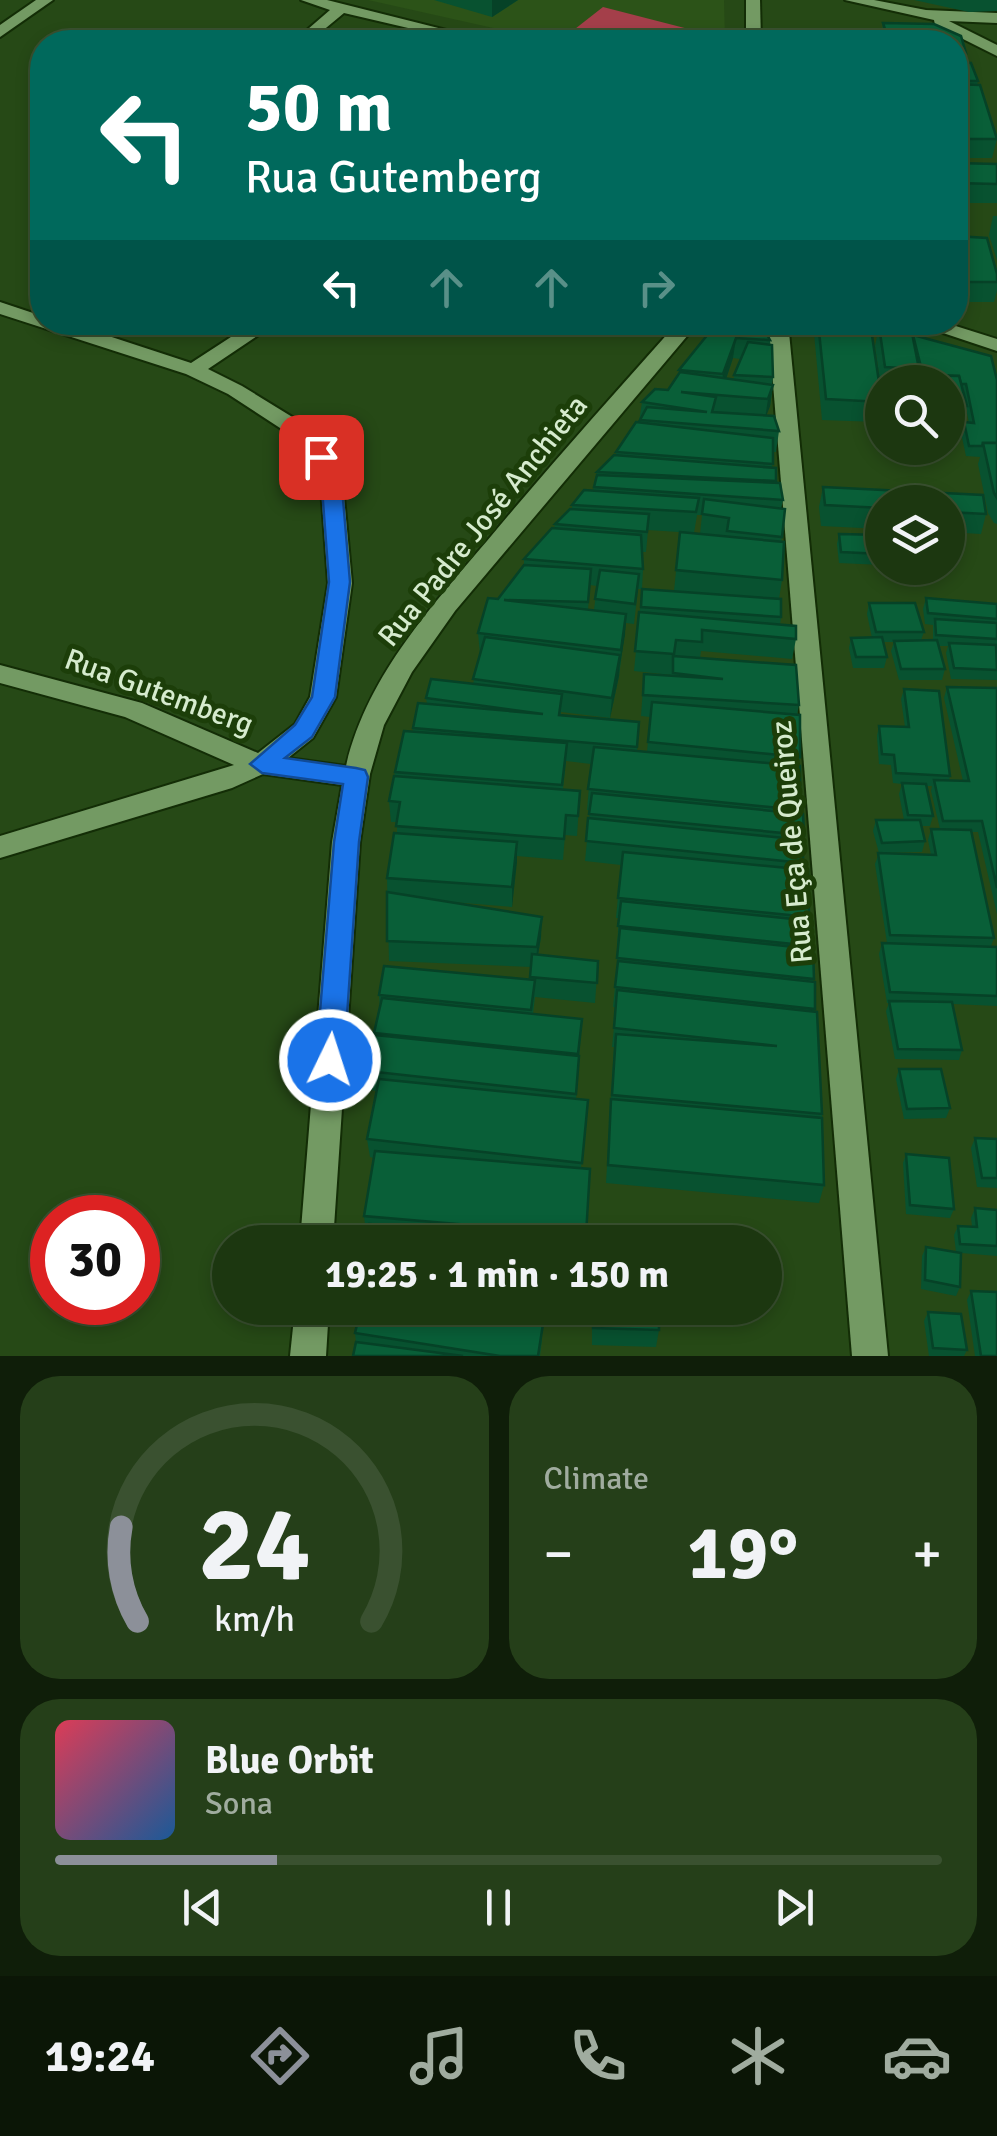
<!DOCTYPE html>
<html lang="en">
<head>
<meta charset="utf-8">
<style>
  :root { --surface:#1c3710; --page:#253f19; --text:#f1f3f6; --muted:#a0ac9f; --line:#3a5130; --accent:#8c9099 }
  body { margin:0; font-family:Signika,sans-serif; background:var(--page); color:var(--text); height:100vh; display:flex; flex-direction:column; font-size:38px; white-space:nowrap }
  * { box-sizing:border-box; margin:0 }
  p { font-size:32px; color:var(--muted) }
  .icon { flex:none; width:55px; height:55px; fill:none; stroke:currentColor; stroke-width:2; stroke-linecap:round; stroke-linejoin:round }
  .map { position:relative; height:1356px; overflow:hidden }
  .drawer { display:flex; flex-direction:column; gap:20px; padding:20px; background:#0f1e09; flex:1 }
  .drawer>* { flex:none }
  .top-card { position:absolute; left:30px; top:30px; width:938px; height:305px; border-radius:40px; box-shadow:0 5px 15px #0003,0 0 0 2px var(--line); background:#00695c; color:#fff; overflow:hidden }
  .controls { position:absolute; left:865px; top:365px; display:grid; gap:20px }
  .controls a { display:grid; place-items:center; width:100px; height:100px; border-radius:50%; background:var(--surface); box-shadow:0 5px 15px #0003,0 0 0 2px var(--line); font-size:50px }
  .speed { position:absolute; left:30px; top:1195px; display:flex; gap:20px; font-size:50px; font-weight:700; text-align:center }
  .speed>* { display:grid; place-content:center; width:130px; height:130px; border-radius:50%; background:var(--surface); box-shadow:0 5px 15px #0003,0 0 0 2px var(--line); line-height:1 }
  .speed .limit { border:15px solid #d22; background:#fff; color:#111 }
  .pin { position:absolute; display:grid; place-items:center; width:85px; height:85px; color:#fff; margin:-42px; border-radius:20px; box-shadow:0 5px 15px #0006 }
  .me { position:absolute; width:110px; margin:-55px; rotate:4deg; stroke-linejoin:round; filter:drop-shadow(0 0 8px #0008) }
  .turn { display:flex; align-items:center; gap:35px; height:210px; padding:0 50px; font-size:45px }
  .turn .icon { width:130px; height:130px; stroke-width:2.5 }
  .turn b { display:block; font-size:70px; line-height:85px }
  .lanes { display:flex; align-items:center; height:95px; padding:0 50px; background:#0003; justify-content:center; gap:50px; direction:ltr }
  .lanes .off { opacity:.35 }
  .big { font-size:75px; font-weight:800; line-height:1.1 }
  .drawer .widget { flex:1; display:flex; flex-direction:column; justify-content:center; gap:15px; min-width:0; padding:0 35px; border-radius:40px; background:var(--page) }
  .drawer .dial { align-items:center; gap:0 }
  .dial svg { height:260px; overflow:visible; fill:none; stroke:var(--line); stroke-width:7; stroke-linecap:round; text-anchor:middle }
  .dial text { fill:var(--text); stroke:none }
  .song { display:flex; align-items:center; gap:30px }
  .cover { width:120px; height:120px; border-radius:15px; background:linear-gradient(135deg,hsl(350 70% 55%),hsl(210 70% 35%)) }
  .played { height:10px; border-radius:5px; background:linear-gradient(90deg,var(--accent) 25%,var(--line) 25%) }
  .keys { display:flex; justify-content:space-around; direction:ltr }
  .heat { display:flex; justify-content:space-between; align-items:center; font-size:55px; direction:ltr }
  .drawer .tiles { flex:1; display:grid; gap:20px; grid-template-columns:1fr 1fr }
  .widget:last-child { grid-column:span 2 }
  .trip { position:absolute; left:212px; top:1225px; width:570px; height:100px; border-radius:50px; background:var(--surface); box-shadow:0 5px 15px #0003,0 0 0 2px var(--line); font-weight:800; line-height:100px; text-align:center }
  .dock { display:flex; height:160px; justify-content:space-around; align-items:center; background:#0b1606; color:var(--muted) }
  .dock .icon { width:70px; height:70px }
  .dock .on { color:var(--accent) }
  .dock b { font-size:45px; color:var(--text) }
  .map>svg:first-child { display:block }
  .built { fill:#2c5318 }
  .green { fill:#a43f4a }
  .lines { fill:none; stroke-linecap:round; stroke-linejoin:round }
  .street-casing { stroke:#132d06; stroke-width:4 }
  .secondary-casing { stroke:#132d06; stroke-width:4 }
  .street { fill:#739a63; fill-rule:evenodd }
  .secondary { fill:#739a63; fill-rule:evenodd }
  .wall { fill:#085230; fill-rule:evenodd }
  .shaded-wall { fill:#064227 }
  .building { fill:#095f38; stroke:#064227; stroke-width:2.5 }
  .route { fill:#1a73e8; stroke:#114b97; stroke-width:2.5 }
  .labels { text-anchor:middle; dominant-baseline:central; stroke-width:10; stroke-linejoin:round; paint-order:stroke }
  .street-label { font-size:30px; fill:#d6ebce; stroke:#1c3e09 }
</style>
</head>
<body>
<div class="map">
<svg width="997" height="1356" viewBox="0 0 997 1356">
  <rect width="100%" height="100%" fill="#264916"/>
  <!-- built -->
  <path class="built" d="M368,0h356l1,42h-169z"/>
  <!-- green -->
  <path class="green" d="M603,7l105,27 -9,8h-108l-25,-6z"/>
  <g class="lines">
    <defs>
      <g id="street">
        <path d="M36,0h17l-53,37v-12z"/>
        <path d="M301,0h26l167,42h-26l-124,-29 -35,29h-16l37,-32z"/>
        <path d="M746,0h14l1,42h-15z"/>
        <path d="M0,302l42,14v6h24l125,41 63,-41h24l-70,47 34,17 78,48 22,41 10,108 -16,114 -23,41 -25,20 58,8c21,-91 88,-162 146,-231 60,-72 123,-142 186,-213h21l-244,289 -43,61 -28,53 -14,49 -10,68 -27,400h-33l32,-400 10,-57 -79,-11 -31,14 -232,70v-22l234,-71 -109,-48 -125,-34v-18l142,38 116,50 37,-29 15,-27 18,-114 -8,-108 -17,-32 -75,-49 -42,-20 -186,-60z"/>
        <path d="M768,322h20l100,1034h-36z"/>
        <path d="M910,322h33l54,17v12z"/>
        <path d="M295,1308h34l-3,48h-36z"/>
      </g>
      <path id="secondary" d="M845,0h29l52,10 71,3v10l-48,-2 48,24v11l-62,-31 -1,-5z"/>
    </defs>
    <!-- street casing -->
    <use href="#street" class="street-casing"/>
    <!-- secondary casing -->
    <use href="#secondary" class="secondary-casing"/>
    <!-- street -->
    <use href="#street" class="street"/>
    <!-- secondary -->
    <use href="#secondary" class="secondary"/>
  </g>
  <!-- wall -->
  <g class="wall">
    <path d="M434,0h84l-26,17z"/>
    <path d="M914,0h83v11l-28,1z"/>
    <path d="M883,23l51,1 27,12 5,17 -2,9h-9v-20h-70l-3,-10z"/>
    <path d="M955,62l23,19 -1,4 20,54 -5,19h-37z"/>
    <path d="M955,163l42,1v39h-42z"/>
    <path d="M993,216h4v44l-8,-25z"/>
    <path d="M955,236l42,38v17l-3,11h-39z"/>
    <path d="M813,322h57l12,80 -4,20 -56,-2z"/>
    <path d="M717,323l53,17 3,37 -1,8h1l-3,21 -4,10 13,15 -3,21h-3l-1,16h4v15l7,17 -2,9 1,71 -3,19 2,18 -1,8 16,14 -4,20 -91,-8 -1,7 99,47 -2,10 3,42 -2,9 1,47 5,22 -2,35 10,76 2,66 8,102 2,71 -5,18 -213,-20 8,-136h-2l4,-40h-3l6,-61 -2,-1 2,-27h-3l5,-53 -36,-4 5,-51h-3l4,-46 -25,-3 -3,28 17,2 -3,45 -12,-1 -2,25 -46,-4 -5,51 -60,-5 89,35 -3,18 60,6 -3,42 -60,-6 -2,17 49,5 -6,80 12,1 -7,68 9,1 -4,73h-220l2,-9h-2l-2,-17 9,-58 -3,-1 -3,-18 10,-48 -7,-1 -3,-19 13,-64 -1,-12 151,-15 1,-13 -142,-6 -2,-83 10,-45v-11h-6l-2,-21 6,-29 18,-41v-3l14,-24 -1,-6 47,-14 7,-30 -2,-21 20,-34 26,-34v-6l30,-31 1,-4 17,-15v-4l21,-14 4,-19 19,-16v-4l23,-30 3,-20 26,-12 11,-16v-4zM733,358l7,1 -7,21 -7,-1zM697,515h5l-2,19 -20,-2 -6,59 -32,-2 -8,82 37,4v1l-27,-2 -3,42 9,1 -3,35 -10,-1 2,-29 -78,-7v-3l49,6 9,-42 7,-53 8,1 4,-35h4l1,-20 -1,-17h4l2,-22 46,3zM590,585l7,1 -3,24h-6z"/>
    <path d="M879,326l34,10 84,44v144l-3,-1 -6,-10 -10,-49 2,-7 -14,-1 -5,-23 3,-11 5,1 -3,-15 -4,18h-14v-44h-32l1,-8 -2,8h-33v6h-1l-6,-42z"/>
    <path d="M823,487l160,8 3,19 -5,20 -33,-2v-30h-66v27l-61,-3 -2,-19z"/>
    <path d="M839,534l43,1v30l-43,-2 -2,-19z"/>
    <path d="M926,598l71,6v76l-46,-1 -5,-26 2,-7h-10l7,23 -3,11h-43l-8,-29 3,-9h-11l4,15 -3,11h-31l-4,-20 2,-10h21l-5,-24 2,-11 55,29 -3,8h12v-15l-8,-1 -2,-15z"/>
    <path d="M947,687l50,1v226l-19,-82h-6l22,106 -3,8 6,1v59l-44,-2 9,46 -3,10 -64,-1 -9,-48 3,-8h-2l-8,-49 3,-11h5l-12,-79 4,-11 -6,-22 3,-11h28l-5,-26 3,-10 -9,-1 -2,-18 -12,-1 -2,-28 2,-10 26,1 -4,-28 3,-10 46,87 -1,5h14l-19,-83zM927,786h5l-1,5 9,38h-9l-3,11 3,15 -50,-2 41,-1 3,-11 -4,-15h9l3,-10z"/>
    <path d="M899,1069l51,39 -4,10 -42,1 -8,-40z"/>
    <path d="M975,1138l22,1v49l-20,-1 -6,-39z"/>
    <path d="M906,1154l48,55 -4,9 -44,-4 -3,-51z"/>
    <path d="M975,1208l22,2v46l-36,-3 -1,34 -4,9 -35,-7 1,-33 4,-9 30,5 -2,-17 4,-9h14l-1,-8z"/>
    <path d="M971,1291l26,65h-22l-8,-56z"/>
    <path d="M361,1308h120v2l-41,-2 102,32 -2,16h-187l3,-14 -1,-9z"/>
    <path d="M592,1308h67v22l-3,17 -64,-2z"/>
    <path d="M928,1312l39,38 -3,6h-35l-5,-35z"/>
  </g>
  <!-- shaded-wall -->
  <g class="shaded-wall">
    <path d="M492,0h26l-26,17z"/>
    <path d="M736,338l-3,20 -12,36 2,-20z"/>
    <path d="M773,385l-3,21 -5,13 3,-20z"/>
    <path d="M626,614l-1,21 -6,36 2,-21z"/>
    <path d="M620,655l-1,21 -9,42 2,-20z"/>
    <path d="M517,842v20l-5,45v-20z"/>
    <path d="M542,917l-1,20 -5,30 1,-20z"/>
  </g>
  <!-- building -->
  <g class="building">
    <path d="M883,23l51,1 27,12 5,17 -11,-1v-10h-66z"/>
    <path d="M955,62l16,1 7,18h-23z"/>
    <path d="M955,84l25,1 17,54h-42z"/>
    <path d="M955,163l42,1v20l-42,-1z"/>
    <path d="M955,236l32,2 10,36v8h-42z"/>
    <path d="M818,322h52l12,80 -56,-3z"/>
    <path d="M717,323l47,6 6,11 -34,-2 -13,36 -44,-4z"/>
    <path d="M879,326l32,2 8,41 -34,-2z"/>
    <path d="M913,335l78,21 6,24v63h-14l-1,3h-13l-5,-24 10,1 -8,-39h-5l-2,-8 -36,-1z"/>
    <path d="M748,342l24,3 1,32 -39,-2z"/>
    <path d="M680,372l93,13 -5,14 -87,-7 35,5 -4,15 62,4 5,15 -139,-11 7,-13 60,5 -65,-10 13,-13 13,1z"/>
    <path d="M918,375l41,1 8,30h-19v-24h-29z"/>
    <path d="M636,422l137,16v26l-157,-12z"/>
    <path d="M983,443h14v55l-3,-5z"/>
    <path d="M614,455l162,13v13l-179,-9z"/>
    <path d="M597,475l183,8 3,17 -189,-13z"/>
    <path d="M823,487l160,8 3,19 -38,-2v-10h-66v6l-57,-3z"/>
    <path d="M584,490l115,8 -3,14 -124,-7z"/>
    <path d="M704,499l81,10 -3,28 -55,-6 2,-13 -27,-4z"/>
    <path d="M570,509l79,5 -2,18 -92,-8z"/>
    <path d="M552,528l89,7 2,34 -119,-10z"/>
    <path d="M680,532l104,10 -2,38 -106,-10z"/>
    <path d="M839,534l43,1v19l-41,-2z"/>
    <path d="M524,565l67,4 -3,33 -84,-2 122,14 -5,36 -143,-17 10,-35 10,1z"/>
    <path d="M600,570l39,4 -4,30 -40,-5z"/>
    <path d="M642,589l139,10v18l-140,-10z"/>
    <path d="M926,598l71,6v15l-69,-6z"/>
    <path d="M869,603h46l9,29h-48z"/>
    <path d="M639,612l157,14v13l-94,-9v12l-26,-2 -2,14 -39,-3z"/>
    <path d="M935,619l62,4v16l-61,-4z"/>
    <path d="M485,637l135,18 -8,43 -139,-19z"/>
    <path d="M882,637l5,20h-31l-5,-19z"/>
    <path d="M937,640l8,29h-44l-7,-28z"/>
    <path d="M949,643l47,2 1,25 -43,-2z"/>
    <path d="M673,656l123,9 3,40 -156,-10 1,-21 79,5 -50,-6z"/>
    <path d="M431,679l131,15 -3,21 80,7 -2,25 -224,-19 5,-25 125,11 -117,-16z"/>
    <path d="M947,687l50,1v200l-15,-67h-39l-9,-41 35,1z"/>
    <path d="M904,689l35,2 11,85 -54,-3 -2,-18 -12,-1 -3,-28 30,1z"/>
    <path d="M652,702l148,13v42l-152,-15z"/>
    <path d="M404,731l163,12 -5,42 -167,-13z"/>
    <path d="M594,747l206,19v44l-212,-21z"/>
    <path d="M394,776l186,15 -2,25 -12,-1 -2,24 -168,-13 4,-24 -11,-1z"/>
    <path d="M902,783l24,1 7,32 -25,-1z"/>
    <path d="M592,793l211,21 1,21 -215,-21z"/>
    <path d="M588,818l215,22v23l-217,-22z"/>
    <path d="M876,820h44l5,21 -43,2z"/>
    <path d="M931,829l40,1 23,108 -104,-3 -12,-82 58,2z"/>
    <path d="M394,833l123,9 -5,45 -125,-9z"/>
    <path d="M623,852l185,18 1,47 -191,-19z"/>
    <path d="M387,892l155,25 -5,30 -150,-6z"/>
    <path d="M621,901l191,20v25l-194,-20z"/>
    <path d="M620,928l193,21 1,30 -197,-21z"/>
    <path d="M882,943l115,4v49l-107,-4z"/>
    <path d="M532,954l66,7 -1,22 -67,-6z"/>
    <path d="M618,961l197,21v27l-200,-22z"/>
    <path d="M384,966l151,14 -4,30 -152,-15z"/>
    <path d="M617,990l200,22 5,102 -210,-19 4,-61 161,12 -163,-18z"/>
    <path d="M382,998l200,21 -4,35 -204,-21z"/>
    <path d="M889,1001l63,1 10,48 -64,-1z"/>
    <path d="M375,1035l204,21 -3,38 -209,-23z"/>
    <path d="M899,1069h42l9,39 -43,1z"/>
    <path d="M379,1079l209,21 -6,63 -215,-24z"/>
    <path d="M611,1099l211,19 2,67 -216,-20z"/>
    <path d="M975,1138l22,1v39h-15z"/>
    <path d="M375,1151l215,18 -4,66 -222,-19z"/>
    <path d="M906,1154l43,4 5,51 -44,-4z"/>
    <path d="M975,1208l22,2v36l-37,-2 -2,-18 19,1z"/>
    <path d="M369,1224l117,9 -1,9h-119z"/>
    <path d="M926,1247l35,6 -1,34 -35,-7z"/>
    <path d="M971,1291l26,1v64h-16z"/>
    <path d="M361,1308h78l104,16 -5,32h-38l-145,-23z"/>
    <path d="M593,1308h66v22l-66,-2z"/>
    <path d="M928,1312l33,2 6,36 -34,-2z"/>
    <path d="M356,1342l107,14h-110z"/>
  </g>
  <!-- route -->
  <path class="route" d="M321,451l7,2 13,22 9,107 -15,115 -23,40 -27,21 71,10 9,2 3,7 -9,65 -15,218 -4,9 -10,4 -10,-4 -4,-9 18,-218 9,-58 -81,-11 -12,-9 45,-39 17,-28 17,-115 -8,-107 -10,-18z"/>
  <g class="labels">
    <!-- street labels -->
    <g class="street-label">
      <text transform="translate(483 521) rotate(-51)">Rua Padre José Anchieta</text>
      <text transform="translate(159 692) rotate(20)">Rua Gutemberg</text>
      <text transform="translate(792 842) rotate(-95)">Rua Eça de Queiroz</text>
    </g>
  </g>
</svg>
<div class="controls">
<a><svg class="icon" aria-label="search" viewBox="0 0 24 24"><circle cx="10" cy="10" r="6"/><path d="M15 15l6 6"/></svg></a>
<a><svg class="icon" aria-label="layers" viewBox="0 0 24 24"><path d="M12 4l9 5-9 5-9-5zM3 14l9 5 9-5"/></svg></a>
</div>
<div class="speed"><div class="limit">30</div></div>
<div class="pin" style="left:321px;top:457px;background:#d93025"><svg class="icon" aria-label="arrive" viewBox="0 0 24 24"><path d="M6 21V4h12l-3 4 3 4H6"/></svg></div>
<svg class="me" style="left:330px;top:1060px" viewBox="-20 -20 40 40"><circle r="17" fill="#1a73e8" stroke="#fff" stroke-width="3"/><path d="M0-11L8 9 0 5-8 9z" fill="#fff"/></svg>
<div class="trip">19:25 · 1 min · 150 m</div>
<div class="top-card">
<div class="turn"><svg class="icon" aria-label="left" viewBox="0 0 24 24"><path d="M17 20v-9H6M10 6l-5 5 5 5"/></svg><div><b>50 m</b>Rua Gutemberg</div></div>
<div class="lanes"><svg class="icon" aria-label="left" viewBox="0 0 24 24"><path d="M17 20v-9H6M10 6l-5 5 5 5"/></svg><svg class="icon off" aria-label="ahead" viewBox="0 0 24 24"><path d="M12 20V5M6 11l6-6 6 6"/></svg><svg class="icon off" aria-label="ahead" viewBox="0 0 24 24"><path d="M12 20V5M6 11l6-6 6 6"/></svg><svg class="icon off" aria-label="right" viewBox="0 0 24 24"><path d="M7 20v-9h11M14 6l5 5-5 5"/></svg></div>
</div>
</div>
<section class="drawer">
<div class="tiles">
<div class="widget dial"><svg viewBox="0 0 100 80">
<path d="M14 69A42 42 0 1 1 86 69"/>
<path d="M14 69A42 42 0 0 1 9 40" stroke="#8c9099"/>
<text x="50" y="56" font-size="32" font-weight="700">24</text>
<text x="50" y="72" font-size="11">km/h</text>
</svg></div>
<div class="widget"><p>Climate</p>
<div class="heat"><a>−</a><b class="big">19°</b><a>+</a></div>
</div>
<div class="widget">
<div class="song"><i class="cover"></i><div><b>Blue Orbit</b><p>Sona</p></div></div>
<div class="played"></div>
<div class="keys"><svg class="icon" aria-label="previous" viewBox="0 0 24 24"><path d="M18 5L8 12l10 7zM5 5v14"/></svg><svg class="icon" aria-label="pause" viewBox="0 0 24 24"><path d="M8 5v14M16 5v14"/></svg><svg class="icon" aria-label="next" viewBox="0 0 24 24"><path d="M6 5l10 7-10 7zM19 5v14"/></svg></div>
</div>
</div>
</section>
<nav class="dock">
<b>19:24</b>
<svg class="icon on" aria-label="directions" viewBox="0 0 24 24"><path d="M12 3l9 9-9 9-9-9zM9 14v-3h6M13 9l2 2-2 2"/></svg>
<svg class="icon" aria-label="music" viewBox="0 0 24 24"><path d="M9 18V5l10-2v13"/><circle cx="6" cy="18" r="3"/><circle cx="16" cy="16" r="3"/></svg>
<svg class="icon" aria-label="phone" viewBox="0 0 24 24"><path d="M5 4h4l2 5-3 2q2 4 5 5l2-3 5 2v4C11 20 4 13 5 4z"/></svg>
<svg class="icon" aria-label="climate" viewBox="0 0 24 24"><path d="M12 3v18M4 7l16 10M4 17L20 7"/></svg>
<svg class="icon" aria-label="car" viewBox="0 0 24 24"><path d="M5 17H2v-5l4-1 3-4h7l3 4 3 1v5h-3M9 17h6M6 11h13"/><circle cx="7" cy="17" r="2"/><circle cx="17" cy="17" r="2"/></svg>
</nav>
</body>
</html>
